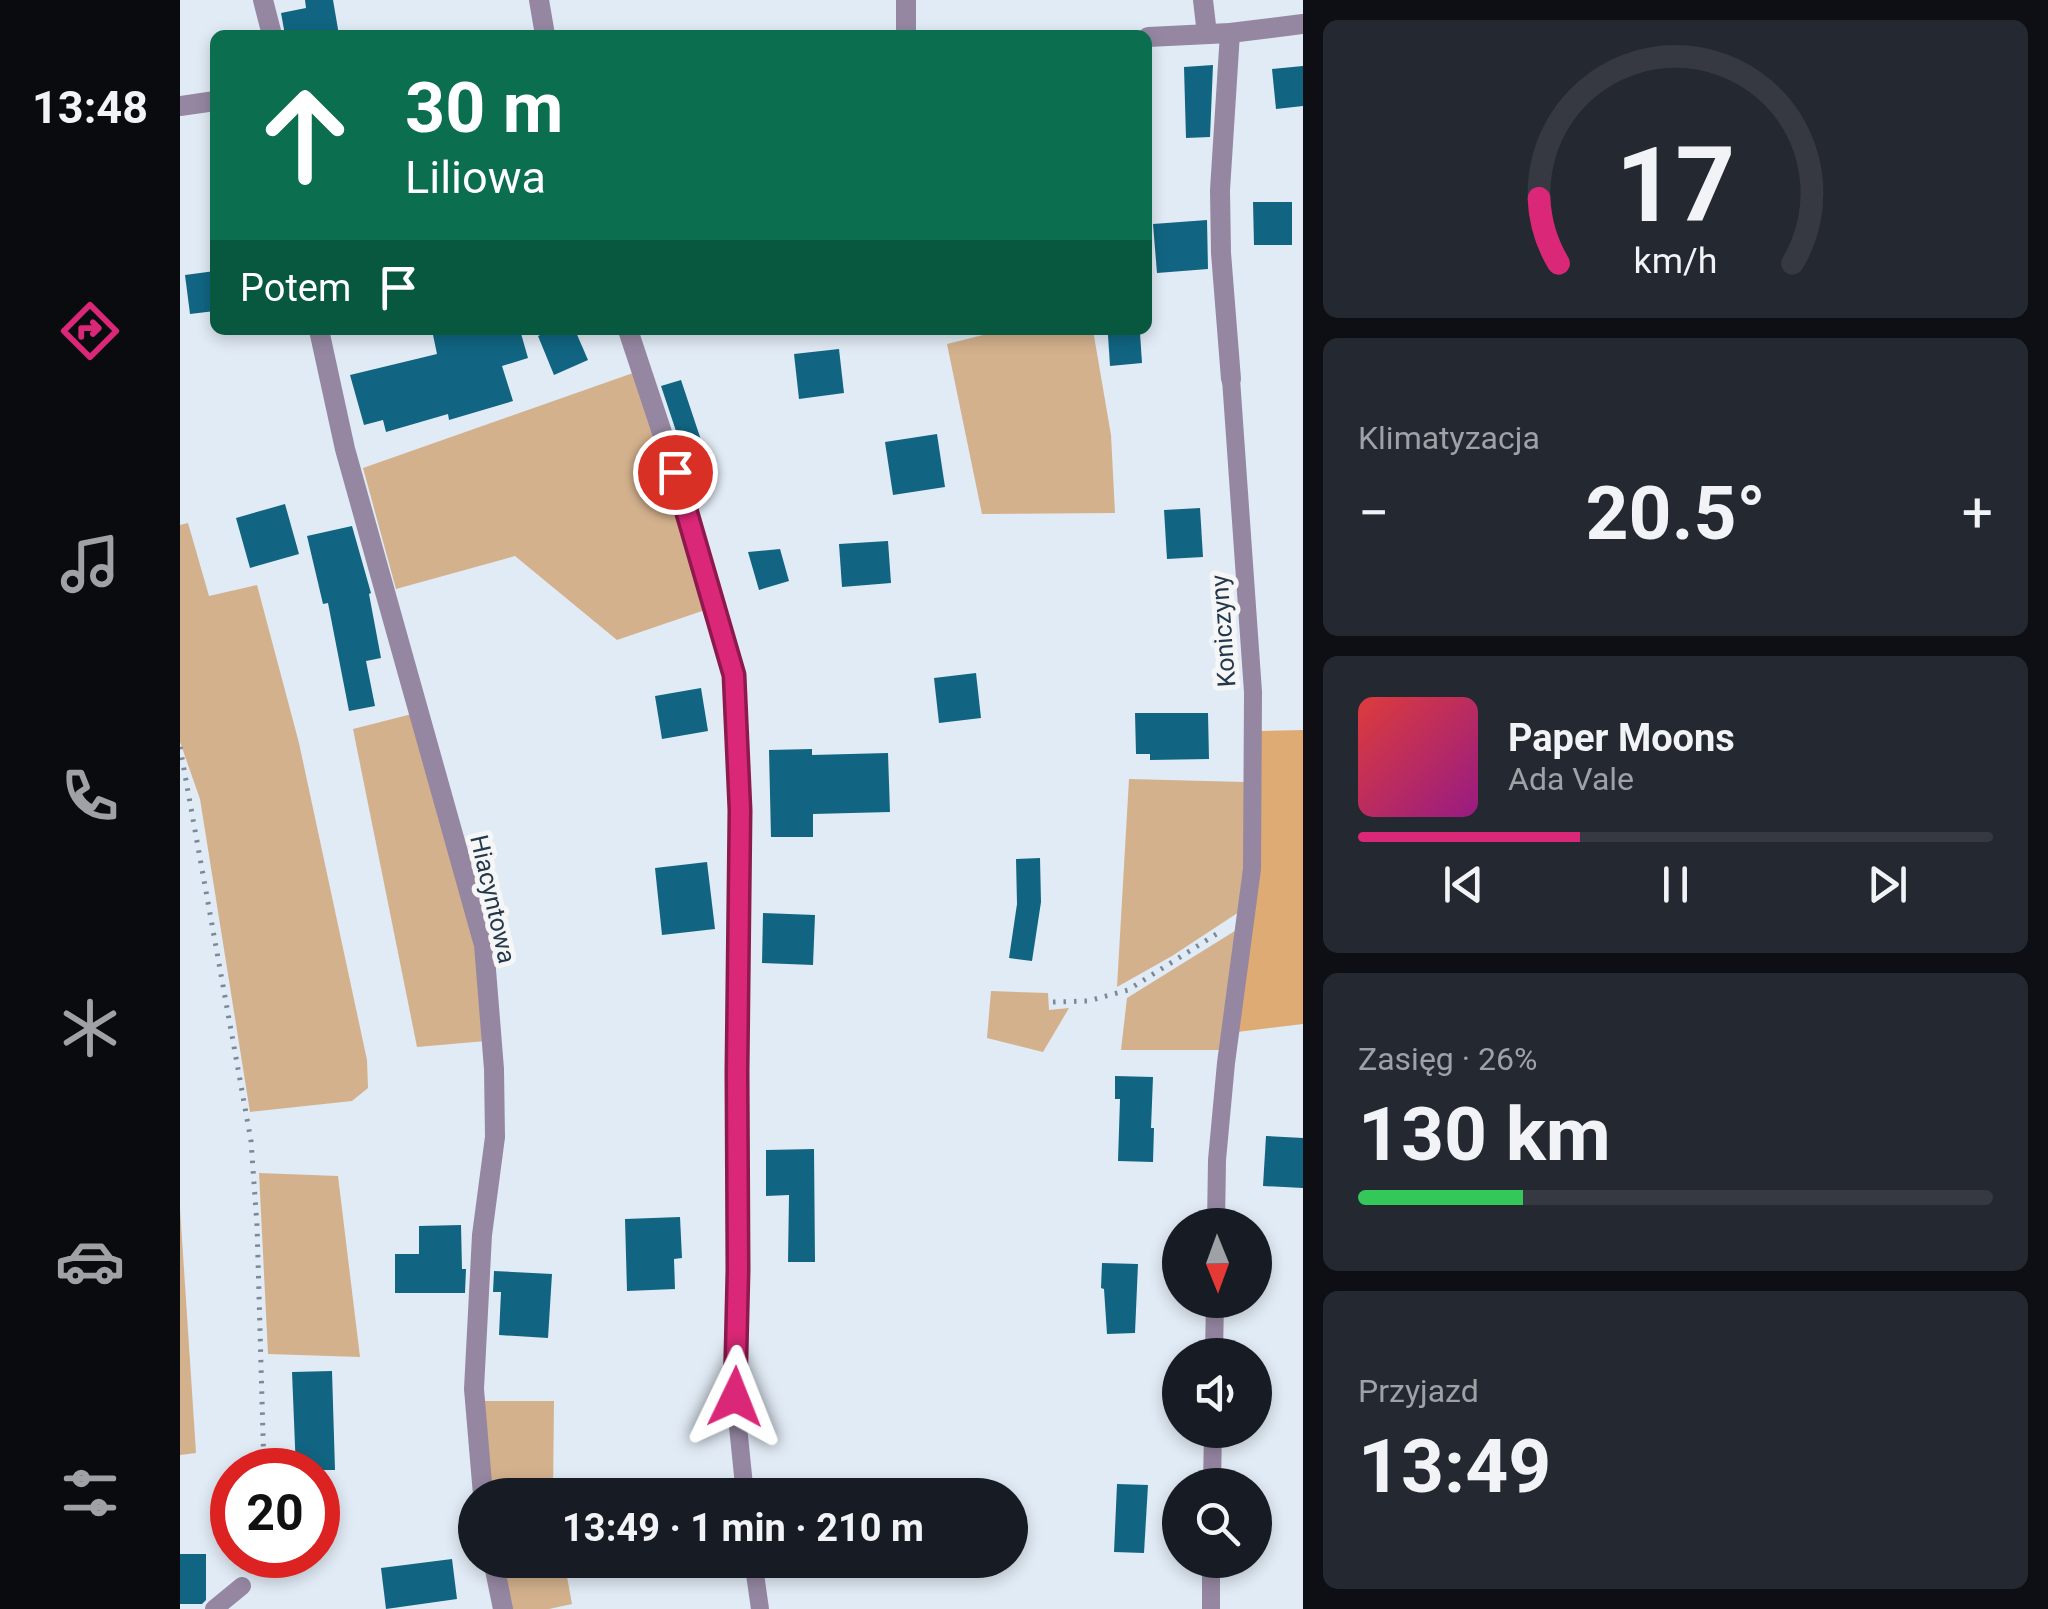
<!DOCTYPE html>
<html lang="pl">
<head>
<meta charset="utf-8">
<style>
  :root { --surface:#171b24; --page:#242831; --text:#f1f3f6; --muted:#9ea1a6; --line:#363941; --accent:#db2777 }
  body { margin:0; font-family:Roboto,sans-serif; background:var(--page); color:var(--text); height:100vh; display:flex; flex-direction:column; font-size:38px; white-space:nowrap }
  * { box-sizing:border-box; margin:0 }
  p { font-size:32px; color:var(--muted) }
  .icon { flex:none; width:55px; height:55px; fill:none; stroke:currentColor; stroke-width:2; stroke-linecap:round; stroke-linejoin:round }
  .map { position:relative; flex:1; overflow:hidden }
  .details { display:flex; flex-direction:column; gap:20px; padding:20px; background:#0d0f14; width:745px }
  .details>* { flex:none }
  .top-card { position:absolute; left:30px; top:30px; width:942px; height:305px; border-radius:15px; box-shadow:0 5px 15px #0003; background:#0b6e4f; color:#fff; overflow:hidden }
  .needle { width:65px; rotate:179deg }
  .buttons { position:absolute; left:982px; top:1208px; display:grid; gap:20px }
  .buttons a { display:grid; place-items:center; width:110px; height:110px; border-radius:50%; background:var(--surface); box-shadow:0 5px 15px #0003; font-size:50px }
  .speed { position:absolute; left:30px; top:1448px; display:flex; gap:20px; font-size:50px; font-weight:700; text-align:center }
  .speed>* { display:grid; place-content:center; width:130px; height:130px; border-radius:50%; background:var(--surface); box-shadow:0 5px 15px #0003; line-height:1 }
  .speed .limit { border:15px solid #d22; background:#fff; color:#111 }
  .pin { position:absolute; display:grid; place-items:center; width:85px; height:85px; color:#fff; margin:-42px; border:5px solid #fff; border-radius:50%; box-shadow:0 2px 10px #0007 }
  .me { position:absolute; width:110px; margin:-55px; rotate:2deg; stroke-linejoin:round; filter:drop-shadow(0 0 8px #0008) }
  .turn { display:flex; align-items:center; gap:35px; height:210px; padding:0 30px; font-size:45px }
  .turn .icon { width:130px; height:130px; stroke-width:2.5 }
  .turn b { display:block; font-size:70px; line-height:85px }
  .then { display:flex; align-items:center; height:95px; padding:0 30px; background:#0003; gap:20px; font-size:38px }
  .big { font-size:75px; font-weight:700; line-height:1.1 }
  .details .tile { flex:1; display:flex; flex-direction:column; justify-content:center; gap:15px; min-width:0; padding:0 35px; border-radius:15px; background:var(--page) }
  .details .dial { align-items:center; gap:0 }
  .dial svg { height:260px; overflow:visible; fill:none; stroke:var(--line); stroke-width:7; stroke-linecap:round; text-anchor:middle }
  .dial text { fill:var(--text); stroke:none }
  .song { display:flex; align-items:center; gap:30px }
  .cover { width:120px; height:120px; border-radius:15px; background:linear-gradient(135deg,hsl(0 70% 55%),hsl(310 70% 35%)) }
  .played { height:10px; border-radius:5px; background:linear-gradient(90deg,var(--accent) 35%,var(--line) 35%) }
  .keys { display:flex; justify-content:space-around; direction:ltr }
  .heat { display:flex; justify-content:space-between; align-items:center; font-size:55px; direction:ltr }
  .charge { height:15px; border-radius:8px; background:linear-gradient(90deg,#34c759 26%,var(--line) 0) }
  .trip { position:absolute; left:278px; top:1478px; width:570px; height:100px; border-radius:50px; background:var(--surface); box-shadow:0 5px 15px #0003; font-weight:700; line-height:100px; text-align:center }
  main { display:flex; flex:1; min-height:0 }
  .dock { display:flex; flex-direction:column; width:180px; justify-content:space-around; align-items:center; background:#090b0e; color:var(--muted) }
  .dock .icon { width:70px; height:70px }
  .dock .active { color:var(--accent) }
  .dock b { font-size:45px; color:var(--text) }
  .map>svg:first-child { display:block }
  .green { fill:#d3b18d }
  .forest { fill:#deab74 }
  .building { fill:#116582 }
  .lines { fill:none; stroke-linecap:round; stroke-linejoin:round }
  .path { stroke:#7a8999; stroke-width:5; stroke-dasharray:2.5 8; stroke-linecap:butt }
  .service { stroke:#9587a2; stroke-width:18 }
  .minor { stroke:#9587a2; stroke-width:20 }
  .tertiary { stroke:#9587a2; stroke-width:20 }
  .route-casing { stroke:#8e194d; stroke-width:25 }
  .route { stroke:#db2777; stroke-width:18 }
  .labels { text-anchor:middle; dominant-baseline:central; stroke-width:10; stroke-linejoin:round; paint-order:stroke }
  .street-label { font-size:25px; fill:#25394d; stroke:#f6f6f6 }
</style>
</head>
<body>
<main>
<nav class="dock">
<b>13:48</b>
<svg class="icon active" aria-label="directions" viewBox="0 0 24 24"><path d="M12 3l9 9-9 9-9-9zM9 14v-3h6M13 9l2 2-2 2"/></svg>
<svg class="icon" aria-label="music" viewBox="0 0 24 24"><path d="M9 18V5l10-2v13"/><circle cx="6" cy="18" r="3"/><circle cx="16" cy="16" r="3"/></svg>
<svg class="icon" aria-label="phone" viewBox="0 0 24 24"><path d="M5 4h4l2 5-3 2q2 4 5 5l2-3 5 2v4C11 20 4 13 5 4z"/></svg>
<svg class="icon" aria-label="climate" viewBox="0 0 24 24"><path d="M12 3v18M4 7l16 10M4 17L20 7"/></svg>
<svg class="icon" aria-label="car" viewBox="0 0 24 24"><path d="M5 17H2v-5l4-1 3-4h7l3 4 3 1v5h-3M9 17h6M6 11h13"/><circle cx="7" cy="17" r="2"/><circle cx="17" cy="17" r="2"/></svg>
<svg class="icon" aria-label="filters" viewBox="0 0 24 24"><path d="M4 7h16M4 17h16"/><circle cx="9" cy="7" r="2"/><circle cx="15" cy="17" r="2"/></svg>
</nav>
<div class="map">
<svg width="1123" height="1609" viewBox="0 0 1123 1609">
  <rect width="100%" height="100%" fill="#e1ebf5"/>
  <!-- green -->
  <g class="green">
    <path d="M823,330h90l18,105 4,78 -133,1 -35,-170z"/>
    <path d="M453,373l44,129 31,107 -91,31 -102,-84 -119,33 -33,-121z"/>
    <path d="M8,523l21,73 48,-11 42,158 68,317 1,28 -16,13 -102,11 -50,-313 -20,-57v-217z"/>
    <path d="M232,714l66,233 8,94 -69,6 -64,-318z"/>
    <path d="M949,779l116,3 1,85 -7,45 -67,44 -55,31z"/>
    <path d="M1058,929l-17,121h-100l6,-52z"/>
    <path d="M811,991l57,2 1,17 20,-2 -26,44 -56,-14z"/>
    <path d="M79,1173l79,3 22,181 -92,-3z"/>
    <path d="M0,1208l16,245 -16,2z"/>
    <path d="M304,1401h70l-1,94h-63z"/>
    <path d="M320,1560h64l8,44 -23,5h-41z"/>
  </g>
  <!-- forest -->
  <path class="forest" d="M1123,730v294l-66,8 24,-301z"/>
  <!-- building -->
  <g class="building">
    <path d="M125,0h28l6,35h-54l-4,-22 25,-5z"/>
    <path d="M1033,65l-3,72 -24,1 -2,-71z"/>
    <path d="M1123,66v40l-27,3 -4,-40z"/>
    <path d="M1073,202h39v43h-38z"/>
    <path d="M1027,220l1,49 -51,4 -4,-49z"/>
    <path d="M35,271v40l-25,3 -5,-39z"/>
    <path d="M252,330h88l8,28 -26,8 11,35 -64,19 -1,-6 -62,18 -3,-12 -19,5 -14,-50 87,-21z"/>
    <path d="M372,330h23l13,30 -34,15 -16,-39z"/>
    <path d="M960,333l2,30 -32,3 -2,-31z"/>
    <path d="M659,349l5,44 -45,6 -5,-45z"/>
    <path d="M501,380l20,60 -20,6 -20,-60z"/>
    <path d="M757,434l8,53 -52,8 -8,-53z"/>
    <path d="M105,504l14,50 -49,14 -14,-50z"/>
    <path d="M1020,508l3,49 -36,2 -3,-49z"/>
    <path d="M172,526l19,67 -2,1 12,64 -15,3 9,45 -26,5 -21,-108 -5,1 -16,-68z"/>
    <path d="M708,541l3,42 -49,4 -3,-43z"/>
    <path d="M600,549l9,32 -30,9 -11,-38z"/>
    <path d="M796,673l5,45 -42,5 -5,-45z"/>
    <path d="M521,688l7,43 -46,8 -7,-43z"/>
    <path d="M955,713h73l1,46 -59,1v-6h-14z"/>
    <path d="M632,749v6l76,-2 2,59 -77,2v23h-42l-2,-87z"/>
    <path d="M860,858l1,44 -9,59 -23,-3 8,-54 -1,-45z"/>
    <path d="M527,862l8,67 -53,6 -7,-67z"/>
    <path d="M583,913l52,2 -2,50 -51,-2z"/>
    <path d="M935,1076l38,1 -2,51h3l-1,34 -35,-1 2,-62h-5z"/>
    <path d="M1086,1136l37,2v50l-40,-2z"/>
    <path d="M634,1149l1,113h-27l1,-67 -23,1v-46z"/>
    <path d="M500,1217l2,41 -8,1 1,30 -48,2 -2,-72z"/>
    <path d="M281,1225l1,44h4l-1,24h-70v-39h24v-28z"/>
    <path d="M922,1263l36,1 -3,69 -28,1 -3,-45 -3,-1z"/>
    <path d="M314,1271l58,3 -4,64 -49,-3 2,-43h-8z"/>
    <path d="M152,1371l3,99h-39l-4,-98z"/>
    <path d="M937,1484l31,1 -4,68 -30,-1z"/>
    <path d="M0,1554h26v46l-4,4h-22z"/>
    <path d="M272,1559l5,40 -71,10 -5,-41z"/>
  </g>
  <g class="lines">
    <!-- path -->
    <g class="path">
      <path d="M0,747l71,394 6,84 7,245"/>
      <path d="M873,1002l35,-1 40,-11 90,-57"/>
      <path d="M79,1570l8,-15"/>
    </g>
    <!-- service -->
    <g class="service">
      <path d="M1036,1225l1,-65 9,-97 26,-194 1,-177 -22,-313"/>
      <path d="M558,1270l-3,127 10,98"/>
      <path d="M1034,1355l1,-55"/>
      <path d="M1032,1485l1,-55"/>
      <path d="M573,1560l7,49"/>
      <path d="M34,1609l28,-23"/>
      <path d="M1031,1609v-49"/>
    </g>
    <!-- minor -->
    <g class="minor">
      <path d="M83,0l9,35"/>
      <path d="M359,0l6,35"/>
      <path d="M726,0v35"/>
      <path d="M1023,0l4,34"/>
      <path d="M1050,33l-10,157 1,63 10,126"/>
      <path d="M139,330l26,119 139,496 10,124 1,68 -13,98 -8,154 9,106"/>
      <path d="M448,330l59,178 48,167 5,135 -3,262 1,198"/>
      <path d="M313,1560l10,49"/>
    </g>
    <!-- tertiary -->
    <g class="tertiary">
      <path d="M968,37l82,-4 73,-9"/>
      <path d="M0,106l35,-5"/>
    </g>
  </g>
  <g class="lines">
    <defs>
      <path id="route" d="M495,472l59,203 6,135 -3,262 1,198 -3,127"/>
    </defs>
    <!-- route casing -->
    <use href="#route" class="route-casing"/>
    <!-- route -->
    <use href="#route" class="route"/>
  </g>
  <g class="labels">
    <!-- street labels -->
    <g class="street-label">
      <text transform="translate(1043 631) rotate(-94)">Koniczyny</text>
      <text transform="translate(313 899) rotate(77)">Hiacyntowa</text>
    </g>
  </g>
</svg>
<div class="buttons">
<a><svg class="needle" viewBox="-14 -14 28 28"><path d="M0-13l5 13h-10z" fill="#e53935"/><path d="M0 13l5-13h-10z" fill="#9ea1a6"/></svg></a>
<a><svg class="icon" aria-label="sound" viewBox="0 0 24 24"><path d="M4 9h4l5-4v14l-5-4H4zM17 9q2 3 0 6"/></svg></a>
<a><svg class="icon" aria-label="search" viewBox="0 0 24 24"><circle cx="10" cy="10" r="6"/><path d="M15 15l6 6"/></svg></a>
</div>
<div class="speed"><div class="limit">20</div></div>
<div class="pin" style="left:495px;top:472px;background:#d93025"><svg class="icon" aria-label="arrive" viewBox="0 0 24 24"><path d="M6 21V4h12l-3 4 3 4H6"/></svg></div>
<svg class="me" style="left:555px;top:1397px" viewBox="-20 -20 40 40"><path d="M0-17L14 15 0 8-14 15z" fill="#db2777" stroke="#fff" stroke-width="4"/></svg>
<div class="trip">13:49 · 1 min · 210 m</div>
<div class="top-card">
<div class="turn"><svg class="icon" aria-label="ahead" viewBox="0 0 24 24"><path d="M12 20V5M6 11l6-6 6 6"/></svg><div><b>30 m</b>Liliowa</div></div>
<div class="then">Potem<svg class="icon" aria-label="arrive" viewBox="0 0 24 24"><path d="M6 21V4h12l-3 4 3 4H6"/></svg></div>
</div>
</div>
<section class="details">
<div class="tile dial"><svg viewBox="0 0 100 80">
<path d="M14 69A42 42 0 1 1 86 69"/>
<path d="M14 69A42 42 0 0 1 8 49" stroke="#db2777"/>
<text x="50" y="56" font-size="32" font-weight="700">17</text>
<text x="50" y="72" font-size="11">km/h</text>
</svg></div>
<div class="tile"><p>Klimatyzacja</p>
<div class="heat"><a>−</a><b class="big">20.5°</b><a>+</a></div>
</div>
<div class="tile">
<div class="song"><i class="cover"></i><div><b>Paper Moons</b><p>Ada Vale</p></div></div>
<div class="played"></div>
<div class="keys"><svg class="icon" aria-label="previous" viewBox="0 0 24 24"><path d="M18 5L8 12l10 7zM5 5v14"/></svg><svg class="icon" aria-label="pause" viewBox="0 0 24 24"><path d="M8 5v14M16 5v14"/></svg><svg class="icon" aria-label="next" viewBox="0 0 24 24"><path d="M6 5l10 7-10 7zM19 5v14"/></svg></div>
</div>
<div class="tile"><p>Zasięg · 26%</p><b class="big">130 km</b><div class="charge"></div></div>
<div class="tile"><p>Przyjazd</p><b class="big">13:49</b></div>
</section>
</main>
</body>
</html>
